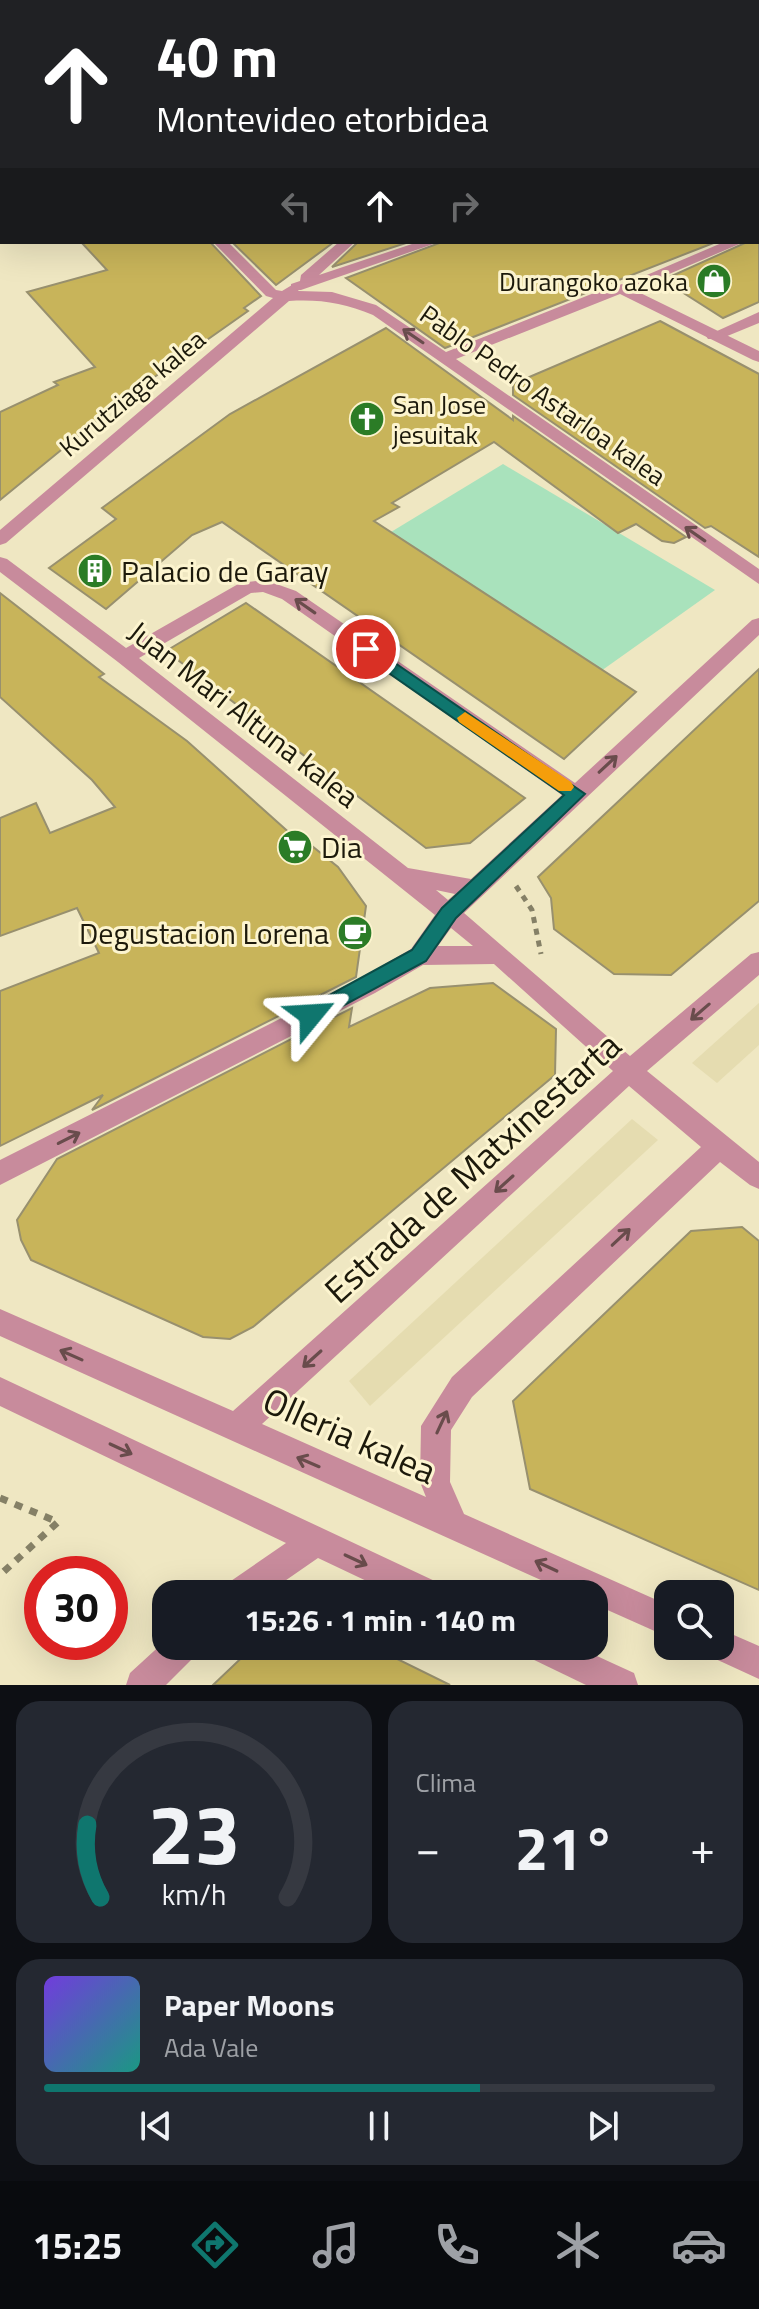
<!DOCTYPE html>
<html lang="es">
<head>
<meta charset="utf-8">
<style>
  :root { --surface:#171b24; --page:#242831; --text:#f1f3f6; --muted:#9ea1a6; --line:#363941; --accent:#0f766e }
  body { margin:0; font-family:"Titillium Web",sans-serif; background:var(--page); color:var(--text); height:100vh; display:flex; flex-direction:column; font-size:30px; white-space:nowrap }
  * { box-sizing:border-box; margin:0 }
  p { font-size:26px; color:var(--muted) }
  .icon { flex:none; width:44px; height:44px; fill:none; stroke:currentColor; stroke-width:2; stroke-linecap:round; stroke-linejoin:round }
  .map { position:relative; height:1685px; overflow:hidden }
  .details { display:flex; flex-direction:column; gap:16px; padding:16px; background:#0d0f14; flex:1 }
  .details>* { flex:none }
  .guide { position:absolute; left:0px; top:0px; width:760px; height:244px; box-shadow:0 8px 32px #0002; background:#202124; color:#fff; overflow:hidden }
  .buttons { position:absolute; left:654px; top:1580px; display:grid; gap:16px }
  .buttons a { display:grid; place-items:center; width:80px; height:80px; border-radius:16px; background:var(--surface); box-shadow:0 8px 32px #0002; font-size:40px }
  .speed { position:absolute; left:24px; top:1556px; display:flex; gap:16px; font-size:40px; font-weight:700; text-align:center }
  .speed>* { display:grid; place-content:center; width:104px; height:104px; border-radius:50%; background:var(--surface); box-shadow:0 8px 32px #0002; line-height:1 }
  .speed .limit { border:12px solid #d22; background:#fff; color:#111 }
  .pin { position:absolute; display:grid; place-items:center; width:68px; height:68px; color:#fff; margin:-34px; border:4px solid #fff; border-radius:50%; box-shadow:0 2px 8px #0007 }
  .me { position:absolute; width:88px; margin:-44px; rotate:63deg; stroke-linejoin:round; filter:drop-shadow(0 0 6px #0008) }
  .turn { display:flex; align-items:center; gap:28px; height:168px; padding:0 24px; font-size:36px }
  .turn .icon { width:104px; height:104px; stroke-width:2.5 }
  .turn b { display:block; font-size:56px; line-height:68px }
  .lanes { display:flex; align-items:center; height:76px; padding:0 24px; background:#0003; justify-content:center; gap:40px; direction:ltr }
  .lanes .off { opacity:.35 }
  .big { font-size:60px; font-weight:700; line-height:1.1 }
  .details .widget { flex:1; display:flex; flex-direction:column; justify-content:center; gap:12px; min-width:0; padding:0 28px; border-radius:24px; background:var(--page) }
  .details .dial { align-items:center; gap:0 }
  .dial svg { height:208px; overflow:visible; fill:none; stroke:var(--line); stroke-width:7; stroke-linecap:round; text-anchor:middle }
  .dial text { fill:var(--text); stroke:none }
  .song { display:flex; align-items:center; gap:24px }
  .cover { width:96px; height:96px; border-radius:12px; background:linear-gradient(135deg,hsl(260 70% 55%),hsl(170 70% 35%)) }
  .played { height:8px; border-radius:4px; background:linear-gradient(90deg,var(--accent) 65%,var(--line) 65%) }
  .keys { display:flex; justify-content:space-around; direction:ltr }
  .heat { display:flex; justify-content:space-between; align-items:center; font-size:44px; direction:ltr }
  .details .tiles { flex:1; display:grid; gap:16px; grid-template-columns:1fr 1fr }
  .widget:last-child { grid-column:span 2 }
  .trip { position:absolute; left:152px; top:1580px; width:456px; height:80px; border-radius:24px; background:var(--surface); box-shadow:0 8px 32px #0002; font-weight:700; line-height:80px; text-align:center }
  .tabs { display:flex; height:128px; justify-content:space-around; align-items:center; background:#090b0e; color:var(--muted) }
  .tabs .icon { width:56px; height:56px }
  .tabs .active { color:var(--accent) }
  .tabs b { font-size:36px; color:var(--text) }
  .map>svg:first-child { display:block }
  .built { fill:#e5dcb0 }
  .green { fill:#a9e2bc }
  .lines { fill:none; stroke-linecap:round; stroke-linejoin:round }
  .river { fill:#5396d2; fill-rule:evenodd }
  .building { fill:#c8b45a; stroke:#98906e; stroke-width:2 }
  .path-far1 { stroke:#858066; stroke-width:5; stroke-dasharray:6 6; stroke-linecap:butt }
  .path { stroke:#858066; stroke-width:7; stroke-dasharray:8 8; stroke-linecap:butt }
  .pedestrian { fill:#c88b9c; fill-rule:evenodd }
  .minor { fill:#c88b9c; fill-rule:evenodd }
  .oneway { stroke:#694c4c }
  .route { fill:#0f766e; stroke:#0a4d48; stroke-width:2 }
  .slow { fill:#f59e0b }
  .labels { text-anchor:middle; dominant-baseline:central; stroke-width:6; stroke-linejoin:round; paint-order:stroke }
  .far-poi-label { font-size:26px; fill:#1c190b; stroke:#fcf4cf; text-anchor:end }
  .far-street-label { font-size:26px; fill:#1c190b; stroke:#fcf4cf }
  .poi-label { font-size:30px; fill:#1c190b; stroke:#fcf4cf; text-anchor:start }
  .street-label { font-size:30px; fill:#1c190b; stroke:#fcf4cf }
  .near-street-label { font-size:36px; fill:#1c190b; stroke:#fcf4cf }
</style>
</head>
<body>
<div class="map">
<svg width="759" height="1685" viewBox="0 0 759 1685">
  <rect width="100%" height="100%" fill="#efe7c2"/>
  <!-- built -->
  <g class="built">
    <path d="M759,1003v42l-42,38 -25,-20z"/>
    <path d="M632,1119l26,21 -288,266 -21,-25z"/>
  </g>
  <!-- green -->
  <path class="green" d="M503,464l212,126 -114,81 -210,-139z"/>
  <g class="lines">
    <!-- river -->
    <g class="river">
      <path d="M564,0h33l2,2h-33z"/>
      <rect x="758" y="103" width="1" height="21"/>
    </g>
  </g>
  <!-- building -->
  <g class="building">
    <path d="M81,242h129l51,54 -17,12 4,3 -122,86 -126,103v-88l58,-27 -4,-3 41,-15 -68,-75 80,-22z"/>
    <path d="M232,242h102l-58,43z"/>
    <path d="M358,242h51l-77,25z"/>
    <path d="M442,242h274l-271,106 -99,-70z"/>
    <path d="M747,242h12v60l-36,16 -60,-38z"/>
    <path d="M660,321l99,53v183l-48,-31 -6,2 -192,-133v-11z"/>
    <path d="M386,328l127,92v-4l173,121 -12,6 -12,-2 -26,-17 -18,9 -124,-91 -102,61 7,4 -25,14 262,171 -72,67 -342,-237 -30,13 -86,74 -57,-41 67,-49 -14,-11 128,-94z"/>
    <path d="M0,593l104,81 -5,3 88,64 106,95 4,-2 41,33 28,39 -10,71 -264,133 11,-15 -103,51v-155l99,-38 -22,-45 -77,28v-118l36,-15 14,30 65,-26 -23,-27 -92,-83z"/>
    <path d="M246,603l279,195 -55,45 -44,5 -260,-197z"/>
    <path d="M759,669v232l-88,74 -57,-1 -60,-45 -3,-31 -13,-21z"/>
    <path d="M493,983l63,46 -1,46 -302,252 -23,12 -27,-2 -172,-77 -10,-20 -4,-20 40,-61 295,-151 -3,19 81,-39z"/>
    <path d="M742,1227l17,14v349l-229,-101 -17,-88 178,-170z"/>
    <path d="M254,1646h117l79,39h-237z"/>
  </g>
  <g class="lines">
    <!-- path-far1 -->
    <path class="path-far1" d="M516,886l16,24 9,44"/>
    <!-- path -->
    <path class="path" d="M0,1498l58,24 -58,53"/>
    <!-- pedestrian -->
    <g class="pedestrian">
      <path d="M61,0h12l1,2h-12z"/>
      <path d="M208,0h13l2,2h-13z"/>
      <path d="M337,0h13l2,2h-13z"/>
      <path d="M478,0h13l2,2h-13z"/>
      <path d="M759,103v9h-1v-9z"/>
      <rect x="758" y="150" width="1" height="9"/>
      <rect x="758" y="229" width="1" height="8"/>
      <path d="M339,242h16l-36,33 99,-33h21l-138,48h-10v-6l9,-3 1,-6z"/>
      <path d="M724,242h20l-117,50h-10l-3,-3z"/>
      <path d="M759,312v11l-39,16h-12l-2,-3z"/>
    </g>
    <!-- minor -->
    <g class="minor">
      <path d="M627,0h14l2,2h-14z"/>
      <path d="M0,21l2,1v9l-2,-1z"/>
      <rect x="758" y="30" width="1" height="8"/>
      <rect x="758" y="62" width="1" height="8"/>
      <rect x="0" y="87" width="2" height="8"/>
      <path d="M213,242h15l48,48 6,1 10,-6 7,6 33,1 44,13 70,47 153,-61 23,-7 137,67v11l-6,-2 -133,-66 -164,65 303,210v15l-386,-269c-29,-12 -53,-16 -84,-14l-283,242 -6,2v-15l273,-232 -7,-2z"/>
      <path d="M0,557l7,2 119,89 114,-65 25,-3 31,11 279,192 177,-163 7,-2v17l-295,278 166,143 121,-102 8,-2v23l-112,96 112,91v27l-9,-4 -30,-23 -248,235 -21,33 -1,52 14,32 204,91v32l-74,-33v-10h-22l-572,-258v-27l233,102 380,-340 -119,-107 -71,1 -48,28 -375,192v-25l359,-181 52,-30 24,-34 -317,-253 -118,-90zM263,592l19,7 280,196 -91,84 -63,-11 -269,-210 112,-65zM436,890l19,4 -7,6zM451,928l22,18h-35zM629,1086l72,61 -249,230 -31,49 -1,56 6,15 -164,-73z"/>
      <path d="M0,1377l439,206 5,11h-50l-76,-36 -52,36h-43l5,-11 58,-40 -286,-137z"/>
      <path d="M720,1629l39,17v33l-50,-23 -5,-10h16z"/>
      <path d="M166,1640v6h33l-5,11 -28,28h-40l4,-12z"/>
      <path d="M523,1646h52l59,27 4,12h-52l-58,-28z"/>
    </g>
  </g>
  <!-- one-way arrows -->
  <defs><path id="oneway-shaft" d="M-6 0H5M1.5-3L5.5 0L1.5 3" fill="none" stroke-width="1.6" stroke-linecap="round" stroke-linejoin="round" transform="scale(2)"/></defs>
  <g class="oneway">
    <use href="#oneway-shaft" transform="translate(413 336) rotate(-146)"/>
    <use href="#oneway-shaft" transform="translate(695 534) rotate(-145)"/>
    <use href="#oneway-shaft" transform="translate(305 606) rotate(-145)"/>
    <use href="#oneway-shaft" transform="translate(608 764) rotate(-43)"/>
    <use href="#oneway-shaft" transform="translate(700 1012) rotate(139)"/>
    <use href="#oneway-shaft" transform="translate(69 1138) rotate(-27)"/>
    <use href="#oneway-shaft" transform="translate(504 1184) rotate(138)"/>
    <use href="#oneway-shaft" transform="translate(621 1237) rotate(-43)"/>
    <use href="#oneway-shaft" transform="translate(71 1355) rotate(-156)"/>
    <use href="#oneway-shaft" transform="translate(312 1359) rotate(138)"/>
    <use href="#oneway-shaft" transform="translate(442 1422) rotate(-65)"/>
    <use href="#oneway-shaft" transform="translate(121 1449) rotate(25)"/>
    <use href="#oneway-shaft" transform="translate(308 1462) rotate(-157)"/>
    <use href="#oneway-shaft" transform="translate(356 1560) rotate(25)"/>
    <use href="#oneway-shaft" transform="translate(546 1566) rotate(-155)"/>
  </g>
  <!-- route -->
  <path class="route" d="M366,643l219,151 -129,124 -30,43 -115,62 -7,-2 -3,-6 3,-6 108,-59 30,-42 122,-113 -204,-142 -2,-4z"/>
  <!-- slow -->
  <path class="slow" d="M465,712l106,70 3,5 -3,4h-12l-100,-69 -2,-4z"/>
  <!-- icons -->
  <defs>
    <symbol id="shop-disc" viewBox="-11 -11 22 22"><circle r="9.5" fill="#2b7c26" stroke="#fcf4cf"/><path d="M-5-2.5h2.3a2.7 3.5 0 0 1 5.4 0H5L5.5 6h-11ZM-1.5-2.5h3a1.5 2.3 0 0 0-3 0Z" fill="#fff"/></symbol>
    <symbol id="church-disc" viewBox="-11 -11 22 22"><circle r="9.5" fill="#2b7c26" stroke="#fcf4cf"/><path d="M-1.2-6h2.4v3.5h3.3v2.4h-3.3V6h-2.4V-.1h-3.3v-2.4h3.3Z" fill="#fff"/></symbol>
    <symbol id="building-disc" viewBox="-11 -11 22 22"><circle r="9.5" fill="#2b7c26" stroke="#fcf4cf"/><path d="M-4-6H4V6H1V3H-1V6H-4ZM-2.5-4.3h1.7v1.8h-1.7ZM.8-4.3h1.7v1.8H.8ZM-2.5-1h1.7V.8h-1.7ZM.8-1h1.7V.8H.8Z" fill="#fff"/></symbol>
    <symbol id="supermarket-disc" viewBox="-11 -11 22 22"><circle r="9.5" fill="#2b7c26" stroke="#fcf4cf"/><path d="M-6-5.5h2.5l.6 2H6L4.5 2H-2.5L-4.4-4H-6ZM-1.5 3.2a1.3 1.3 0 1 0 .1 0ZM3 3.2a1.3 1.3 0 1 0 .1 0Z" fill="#fff"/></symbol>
    <symbol id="cafe-disc" viewBox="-11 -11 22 22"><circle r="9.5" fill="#2b7c26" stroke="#fcf4cf"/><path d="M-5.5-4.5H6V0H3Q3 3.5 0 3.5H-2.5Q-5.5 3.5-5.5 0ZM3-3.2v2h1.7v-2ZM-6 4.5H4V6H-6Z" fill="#fff"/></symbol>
  </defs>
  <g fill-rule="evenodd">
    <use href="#shop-disc" x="694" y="261" width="40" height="40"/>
    <use href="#church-disc" x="347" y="399" width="40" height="40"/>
    <use href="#building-disc" x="75" y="551" width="40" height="40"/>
    <use href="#supermarket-disc" x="275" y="827" width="40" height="40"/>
    <use href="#cafe-disc" x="335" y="913" width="40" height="40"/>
  </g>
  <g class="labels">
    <!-- far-poi labels -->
    <g class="far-poi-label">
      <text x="688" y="281">Durangoko azoka</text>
      <text x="393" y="404" text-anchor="start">San Jose<tspan x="393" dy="30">jesuitak</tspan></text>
    </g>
    <!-- far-street labels -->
    <g class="far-street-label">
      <text transform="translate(132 393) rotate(-40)">Kurutziaga kalea</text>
      <text transform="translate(543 395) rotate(35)">Pablo Pedro Astarloa kalea</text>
    </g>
    <!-- poi labels -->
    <g class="poi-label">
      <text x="121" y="571">Palacio de Garay</text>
      <text x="321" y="847">Dia</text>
      <text x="329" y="933" text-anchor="end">Degustacion Lorena</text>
    </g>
    <!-- street labels -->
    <g class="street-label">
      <text transform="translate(244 714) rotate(38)">Juan Mari Altuna kalea</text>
    </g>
    <!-- near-street labels -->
    <g class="near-street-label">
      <text transform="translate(472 1167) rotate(-42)">Estrada de Matxinestarta</text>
      <text transform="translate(350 1435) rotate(24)">Olleria kalea</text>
    </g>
  </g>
</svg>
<div class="buttons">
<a><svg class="icon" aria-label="search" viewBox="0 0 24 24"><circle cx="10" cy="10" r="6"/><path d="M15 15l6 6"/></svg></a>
</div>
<div class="speed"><div class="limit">30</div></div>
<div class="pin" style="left:366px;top:649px;background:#d93025"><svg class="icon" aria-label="arrive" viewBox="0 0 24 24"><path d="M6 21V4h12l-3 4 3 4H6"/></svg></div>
<svg class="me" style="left:311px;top:1015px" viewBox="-20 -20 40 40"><path d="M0-17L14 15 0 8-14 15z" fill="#0f766e" stroke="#fff" stroke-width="4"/></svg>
<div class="trip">15:26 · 1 min · 140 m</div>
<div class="guide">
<div class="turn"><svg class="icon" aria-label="ahead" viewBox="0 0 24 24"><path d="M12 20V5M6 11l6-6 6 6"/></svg><div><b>40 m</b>Montevideo etorbidea</div></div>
<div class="lanes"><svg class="icon off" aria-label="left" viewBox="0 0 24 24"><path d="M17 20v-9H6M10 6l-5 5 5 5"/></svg><svg class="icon" aria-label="ahead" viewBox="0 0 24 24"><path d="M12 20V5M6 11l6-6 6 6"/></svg><svg class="icon off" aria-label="right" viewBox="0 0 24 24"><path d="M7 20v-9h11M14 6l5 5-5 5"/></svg></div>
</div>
</div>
<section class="details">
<div class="tiles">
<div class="widget dial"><svg viewBox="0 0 100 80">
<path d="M14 69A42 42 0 1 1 86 69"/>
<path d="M14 69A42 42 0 0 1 9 41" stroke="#0f766e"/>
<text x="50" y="56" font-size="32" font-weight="700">23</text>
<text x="50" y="72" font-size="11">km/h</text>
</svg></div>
<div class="widget"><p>Clima</p>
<div class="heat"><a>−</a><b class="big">21°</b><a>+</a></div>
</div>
<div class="widget">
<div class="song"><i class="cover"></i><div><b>Paper Moons</b><p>Ada Vale</p></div></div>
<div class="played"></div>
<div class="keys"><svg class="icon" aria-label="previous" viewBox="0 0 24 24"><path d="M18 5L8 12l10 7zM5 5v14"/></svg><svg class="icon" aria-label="pause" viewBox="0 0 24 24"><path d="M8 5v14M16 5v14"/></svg><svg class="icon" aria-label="next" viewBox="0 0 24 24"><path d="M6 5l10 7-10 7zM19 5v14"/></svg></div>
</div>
</div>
</section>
<nav class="tabs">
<b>15:25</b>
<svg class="icon active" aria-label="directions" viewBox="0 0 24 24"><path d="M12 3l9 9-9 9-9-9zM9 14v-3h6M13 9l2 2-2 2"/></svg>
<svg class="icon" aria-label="music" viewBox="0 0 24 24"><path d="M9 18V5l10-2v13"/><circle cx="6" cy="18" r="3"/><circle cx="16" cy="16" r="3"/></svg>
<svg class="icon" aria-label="phone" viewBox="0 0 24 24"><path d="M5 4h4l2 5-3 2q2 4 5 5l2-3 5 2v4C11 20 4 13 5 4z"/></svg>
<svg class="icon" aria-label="climate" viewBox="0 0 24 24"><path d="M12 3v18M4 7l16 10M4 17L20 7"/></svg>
<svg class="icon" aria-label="car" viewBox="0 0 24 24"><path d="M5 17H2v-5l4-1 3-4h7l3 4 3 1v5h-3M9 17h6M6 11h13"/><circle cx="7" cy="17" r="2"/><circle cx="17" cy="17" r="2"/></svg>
</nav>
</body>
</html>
